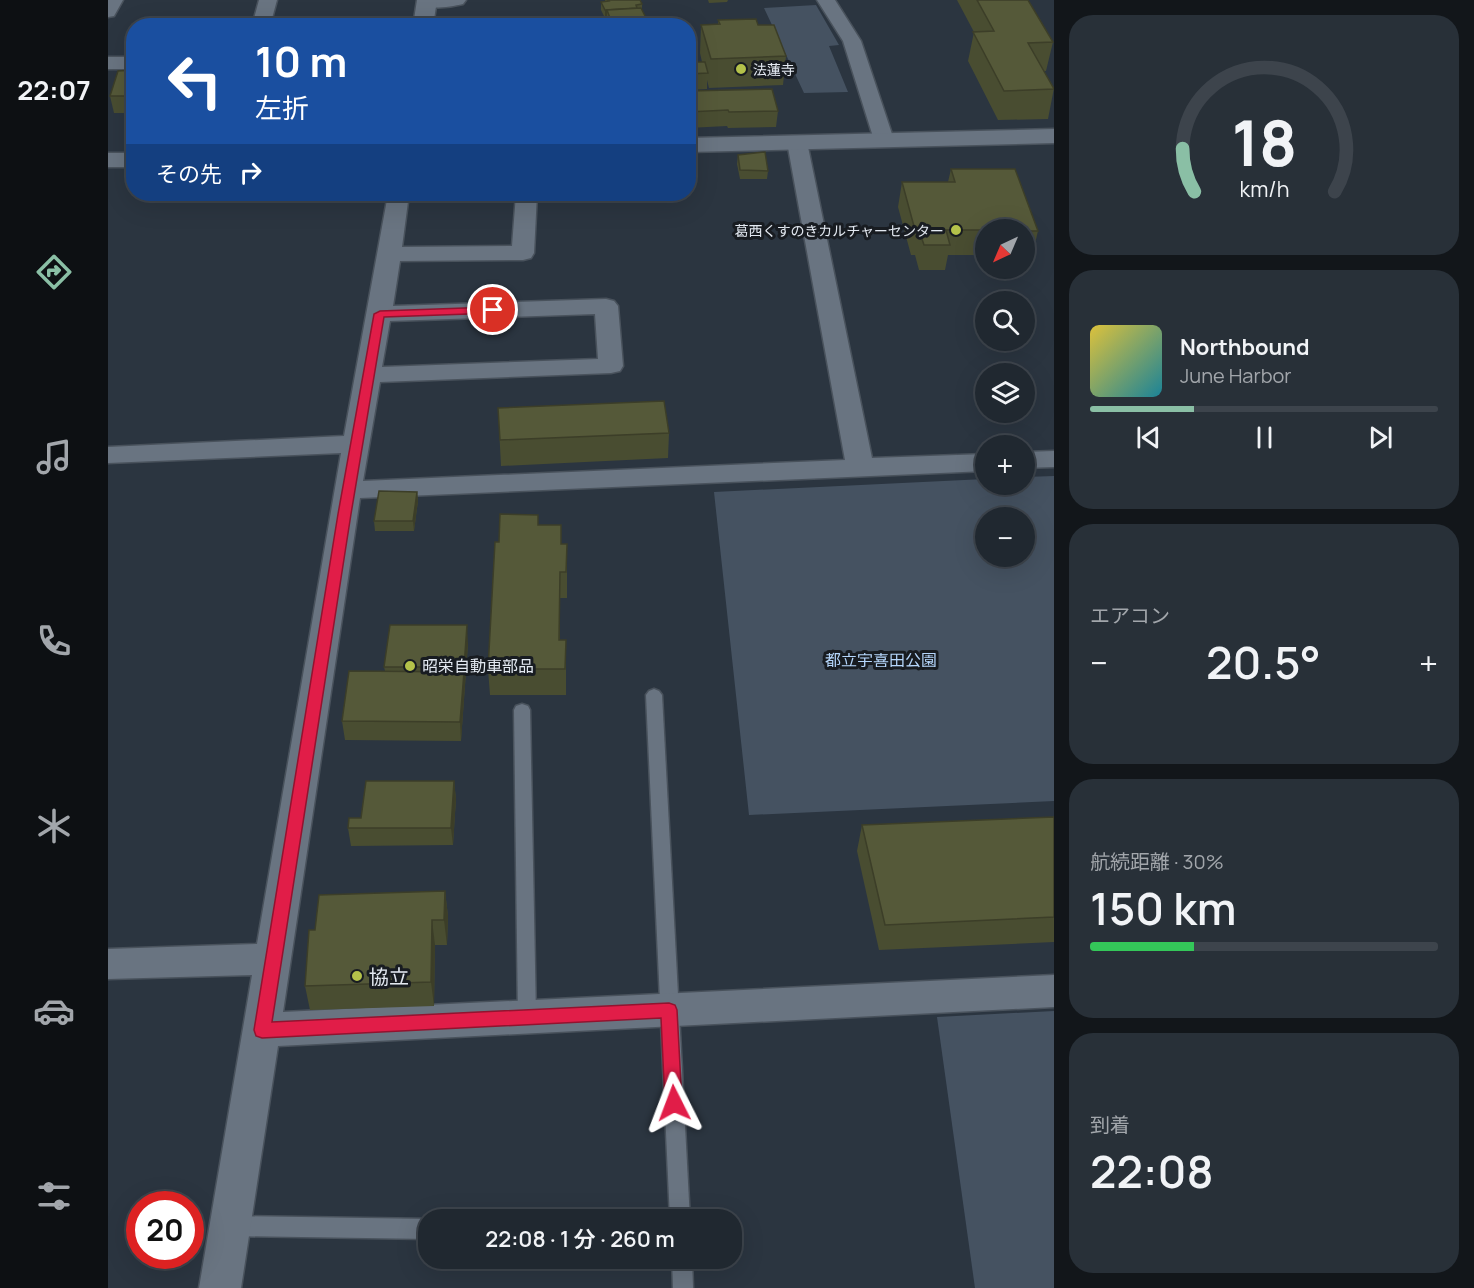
<!DOCTYPE html>
<html lang="ja">
<head>
<meta charset="utf-8">
<style>
  :root { --surface:#202830; --page:#283038; --text:#f1f3f6; --muted:#a2a6ab; --line:#3d444c; --accent:#8abfa5 }
  body { margin:0; font-family:Manrope,"Noto Sans JP",sans-serif; background:var(--page); color:var(--text); height:100vh; display:flex; flex-direction:column; font-size:22px; white-space:nowrap }
  * { box-sizing:border-box; margin:0 }
  p { font-size:20px; color:var(--muted) }
  .icon { flex:none; width:33px; height:33px; fill:none; stroke:currentColor; stroke-width:2; stroke-linecap:round; stroke-linejoin:round }
  .map { position:relative; flex:1; overflow:hidden }
  .details { display:flex; flex-direction:column; gap:15px; padding:15px; background:#12161a; width:420px }
  .details>* { flex:none }
  .banner { position:absolute; left:18px; top:18px; width:570px; height:183px; border-radius:24px; box-shadow:0 6px 24px #0002,0 0 0 2px var(--line); background:#1a4fa0; color:#fff; overflow:hidden }
  .needle { width:39px; rotate:224deg }
  .fabs { position:absolute; left:867px; top:219px; display:grid; gap:12px }
  .fabs a { display:grid; place-items:center; width:60px; height:60px; border-radius:50%; background:var(--surface); box-shadow:0 6px 24px #0002,0 0 0 2px var(--line); font-size:30px }
  .speed { position:absolute; left:18px; top:1191px; display:flex; gap:12px; font-size:30px; font-weight:700; text-align:center }
  .speed>* { display:grid; place-content:center; width:78px; height:78px; border-radius:50%; background:var(--surface); box-shadow:0 6px 24px #0002,0 0 0 2px var(--line); line-height:1 }
  .speed .limit { border:9px solid #d22; background:#fff; color:#111 }
  .pin { position:absolute; display:grid; place-items:center; width:51px; height:51px; color:#fff; margin:-26px; border:3px solid #fff; border-radius:50%; box-shadow:0 2px 6px #0007 }
  .me { position:absolute; width:66px; margin:-33px; rotate:357deg; stroke-linejoin:round; filter:drop-shadow(0 0 4px #0008) }
  .turn { display:flex; align-items:center; gap:21px; height:126px; padding:0 30px; font-size:27px }
  .turn .icon { width:78px; height:78px; stroke-width:2.5 }
  .turn b { display:block; font-size:42px; line-height:51px }
  .then { display:flex; align-items:center; height:57px; padding:0 30px; background:#0003; gap:12px; font-size:22px }
  .big { font-size:45px; font-weight:600; line-height:1.1 }
  .details .widget { flex:1; display:flex; flex-direction:column; justify-content:center; gap:9px; min-width:0; padding:0 21px; border-radius:24px; background:var(--page) }
  .details .dial { align-items:center; gap:0 }
  .dial svg { height:156px; overflow:visible; fill:none; stroke:var(--line); stroke-width:7; stroke-linecap:round; text-anchor:middle }
  .dial text { fill:var(--text); stroke:none }
  .song { display:flex; align-items:center; gap:18px }
  .cover { width:72px; height:72px; border-radius:9px; background:linear-gradient(135deg,hsl(50 70% 55%),hsl(190 70% 35%)) }
  .played { height:6px; border-radius:3px; background:linear-gradient(90deg,var(--accent) 30%,var(--line) 30%) }
  .keys { display:flex; justify-content:space-around; direction:ltr }
  .heat { display:flex; justify-content:space-between; align-items:center; font-size:33px; direction:ltr }
  .charge { height:9px; border-radius:4px; background:linear-gradient(90deg,#34c759 30%,var(--line) 0) }
  .trip { position:absolute; left:310px; top:1209px; width:324px; height:60px; border-radius:24px; background:var(--surface); box-shadow:0 6px 24px #0002,0 0 0 2px var(--line); font-weight:600; line-height:60px; text-align:center }
  main { display:flex; flex:1; min-height:0 }
  .dock { display:flex; flex-direction:column; width:108px; justify-content:space-around; align-items:center; background:#0d1013; color:var(--muted) }
  .dock .icon { width:42px; height:42px }
  .dock .active { color:var(--accent) }
  .dock b { font-size:27px; color:var(--text) }
  .map>svg:first-child { display:block }
  .green { fill:#455261; fill-rule:evenodd }
  .lines { fill:none; stroke-linecap:round; stroke-linejoin:round }
  .lane-casing { stroke:#49525c; stroke-width:3 }
  .street-casing { stroke:#49525c; stroke-width:3 }
  .secondary-casing { stroke:#49525c; stroke-width:3 }
  .lane { fill:#697481; fill-rule:evenodd }
  .street { fill:#697481; fill-rule:evenodd }
  .secondary { fill:#697481; fill-rule:evenodd }
  .wall { fill:#494d31 }
  .shaded-wall { fill:#3c3e28 }
  .building { fill:#555939; stroke:#3c3e28; stroke-width:1.5 }
  .route { fill:#e11d48; stroke:#92132f; stroke-width:1.5 }
  .poi-dot { fill:#b4c24a; stroke:#181c21; stroke-width:2 }
  .labels { text-anchor:middle; dominant-baseline:central; stroke-width:6; stroke-linejoin:round; paint-order:stroke }
  .far-poi-label { font-size:14px; fill:#e3e9f1; stroke:#181c21; text-anchor:start }
  .park-label { font-size:16px; fill:#b5d6fb; stroke:#181c21 }
  .poi-label { font-size:16px; fill:#e3e9f1; stroke:#181c21; text-anchor:start }
  .near-poi-label { font-size:20px; fill:#e3e9f1; stroke:#181c21; text-anchor:start }
</style>
</head>
<body>
<main>
<nav class="dock">
<b>22:07</b>
<svg class="icon active" aria-label="directions" viewBox="0 0 24 24"><path d="M12 3l9 9-9 9-9-9zM9 14v-3h6M13 9l2 2-2 2"/></svg>
<svg class="icon" aria-label="music" viewBox="0 0 24 24"><path d="M9 18V5l10-2v13"/><circle cx="6" cy="18" r="3"/><circle cx="16" cy="16" r="3"/></svg>
<svg class="icon" aria-label="phone" viewBox="0 0 24 24"><path d="M5 4h4l2 5-3 2q2 4 5 5l2-3 5 2v4C11 20 4 13 5 4z"/></svg>
<svg class="icon" aria-label="climate" viewBox="0 0 24 24"><path d="M12 3v18M4 7l16 10M4 17L20 7"/></svg>
<svg class="icon" aria-label="car" viewBox="0 0 24 24"><path d="M5 17H2v-5l4-1 3-4h7l3 4 3 1v5h-3M9 17h6M6 11h13"/><circle cx="7" cy="17" r="2"/><circle cx="17" cy="17" r="2"/></svg>
<svg class="icon" aria-label="filters" viewBox="0 0 24 24"><path d="M4 7h16M4 17h16"/><circle cx="9" cy="7" r="2"/><circle cx="15" cy="17" r="2"/></svg>
</nav>
<div class="map">
<svg width="946" height="1288" viewBox="0 0 946 1288">
  <rect width="100%" height="100%" fill="#2b3540"/>
  <!-- green -->
  <g class="green">
    <path d="M708,5l23,40 -10,1 19,46 -44,1 -40,-85z"/>
    <path d="M946,476v325l-305,14 -35,-323 271,-13 1,5h38l1,-7zM878,518h38v38h-38z"/>
    <path d="M946,1011v277h-79l-38,-271z"/>
  </g>
  <g class="lines">
    <defs>
      <g id="lane">
        <path d="M546,689l5,2 3,4 28,525h-20l-24,-525 3,-4z"/>
        <path d="M414,704l6,2 2,4 6,307 -2,6 -7,2 -7,-2 -2,-6 -4,-307 2,-4z"/>
        <path d="M123,1216l198,3v20l-198,-3 -7,-3 -3,-7 3,-7z"/>
        <path d="M564,1258h20l1,30h-20z"/>
      </g>
      <g id="street">
        <path d="M0,0h15l-9,16 -6,1z"/>
        <path d="M151,0h18l-7,26h-18z"/>
        <path d="M311,0h47l-3,4c-12,3 -30,5 -42,2z"/>
        <path d="M709,0h18l26,41 33,99 -3,4 -7,2 -7,-2 -3,-4 -31,-99z"/>
        <rect x="0" y="57" width="26" height="12"/>
        <path d="M689,136l7,2 3,4 65,316 114,-4v17l-626,27 -77,514 771,-37v32l-776,39 -37,242h-42l53,-313 -144,4v-30l149,-5 84,-491 -233,10v-16l236,-11 44,-242h21l-7,53 110,-1 4,-52h21l-3,59 -3,5 -8,2 -123,1 -7,45 213,-7 8,2 4,5 5,60 -3,5 -9,2 -231,9 -17,99 482,-21 -58,-318 3,-4zM487,314l3,45 -216,8 8,-46z"/>
        <path d="M946,451v16l-30,1v-16z"/>
      </g>
      <g id="secondary">
        <path d="M309,0h20l-4,26h-20z"/>
        <path d="M946,129v14l-366,9v-14z"/>
        <rect x="0" y="153" width="26" height="14"/>
      </g>
    </defs>
    <!-- lane casing -->
    <use href="#lane" class="lane-casing"/>
    <!-- street casing -->
    <use href="#street" class="street-casing"/>
    <!-- secondary casing -->
    <use href="#secondary" class="secondary-casing"/>
    <!-- lane -->
    <use href="#lane" class="lane"/>
    <!-- street -->
    <use href="#street" class="street"/>
    <!-- secondary -->
    <use href="#secondary" class="secondary"/>
  </g>
  <!-- wall -->
  <g class="wall">
    <path d="M497,0h35l2,4v6l8,16h-43v-8h-2l-4,-8v-8l4,-1z"/>
    <path d="M600,0h20l-1,2 -18,1z"/>
    <path d="M849,0h71l25,42 -7,29h-2l10,17 -6,31 -50,1 -30,-59 6,-29z"/>
    <path d="M610,20l40,5 28,31 -3,29 -74,3 -2,-8v9l-19,1v-45l8,17h6l-2,-9 1,-28 17,-1z"/>
    <path d="M26,70v43h-20l-4,-17z"/>
    <path d="M580,91l90,20 -2,16 -48,1 -1,-2 -39,2z"/>
    <path d="M630,155l30,16 -1,8h-27l-3,-15z"/>
    <path d="M843,169l87,62 -6,25h-8v-26h-38v25h-38l-3,15h-26l-4,-15h-4l-13,-48 4,-25h46z"/>
    <path d="M390,408l171,25 -1,25 -167,8z"/>
    <path d="M309,492l1,9 -4,30h-39l-1,-10z"/>
    <path d="M430,525l23,19h6v54h-7v42h6v55h-76l-2,-26 11,-127z"/>
    <path d="M360,644l-7,97 -116,-1 -3,-19 43,-50 -1,-4z"/>
    <path d="M346,781l2,18 -3,46 -102,1 -3,-18z"/>
    <path d="M946,817v125l-175,8 -22,-99 5,-26z"/>
    <path d="M337,891l3,25 -1,29h-12l-1,61 -124,4 -5,-24 10,-56z"/>
  </g>
  <!-- shaded-wall -->
  <g class="shaded-wall">
    <rect x="497" y="10" width="2" height="8"/>
    <path d="M309,492l1,9 -4,30 -1,-10z"/>
    <path d="M359,625l1,19 -7,97 -1,-19z"/>
    <path d="M346,781l2,18 -3,46 -2,-17z"/>
    <path d="M337,891l3,25 -1,29 -3,-25z"/>
    <path d="M324,920l3,25 -1,61 -3,-24z"/>
  </g>
  <!-- building -->
  <g class="building">
    <path d="M500,0h32l2,4 -6,1 1,3 -32,2 -4,-8 8,-1z"/>
    <path d="M869,0h51l25,42 -25,1 26,46 -50,2 -31,-59 21,-1z"/>
    <path d="M533,8l9,18h-37l-6,-16z"/>
    <path d="M648,19l2,6h16l12,31 -75,3 -10,-34 19,-1 -2,-4z"/>
    <path d="M583,44l5,18h9l3,11 -20,1v-29z"/>
    <path d="M26,70v26h-24l8,-25z"/>
    <path d="M664,89l6,22 -49,1 -1,-2 -40,2v-21z"/>
    <path d="M657,152l3,19 -28,-1 -2,-15z"/>
    <path d="M843,169h64l23,62h-14v-1h-78l4,15h-26l-5,-15h-4l-13,-48h53z"/>
    <path d="M556,401l5,32 -169,7 -2,-32z"/>
    <path d="M271,491l38,1 -4,29h-39z"/>
    <path d="M392,514l38,1v10h23v19h6l-1,28h-6l-1,68h7l-1,29h-77l7,-127h4z"/>
    <path d="M282,625h77l-3,42h-80z"/>
    <path d="M241,671l115,1 -4,50 -118,-1z"/>
    <path d="M258,781h88l-3,47h-103l1,-10h12z"/>
    <path d="M946,817v100l-169,8 -23,-100z"/>
    <path d="M337,891l-1,29h-12l-1,62 -126,4 4,-56h6l4,-35z"/>
  </g>
  <!-- route -->
  <path class="route" d="M385,307l5,3 -1,3 -113,4 -33,197 -79,508 397,-19 6,2 2,5 5,93 -2,6 -6,2 -7,-2 -2,-6 -4,-85 -399,20 -6,-2 -2,-6 84,-516 36,-200 6,-3z"/>
  <!-- markers -->
  <g class="poi-dot">
    <circle cx="633" cy="69" r="6"/>
    <circle cx="848" cy="230" r="6"/>
    <circle cx="302" cy="666" r="6"/>
    <circle cx="249" cy="976" r="6"/>
  </g>
  <g class="labels">
    <!-- far-poi labels -->
    <g class="far-poi-label">
      <text x="645" y="69">法蓮寺</text>
      <text x="836" y="230" text-anchor="end">葛西くすのきカルチャーセンター</text>
    </g>
    <!-- park labels -->
    <g class="park-label">
      <text x="773" y="660">都立宇喜田公園</text>
    </g>
    <!-- poi labels -->
    <g class="poi-label">
      <text x="314" y="666">昭栄自動車部品</text>
    </g>
    <!-- near-poi labels -->
    <g class="near-poi-label">
      <text x="261" y="976">協立</text>
    </g>
  </g>
</svg>
<div class="fabs">
<a><svg class="needle" viewBox="-14 -14 28 28"><path d="M0-13l5 13h-10z" fill="#e53935"/><path d="M0 13l5-13h-10z" fill="#a2a6ab"/></svg></a>
<a><svg class="icon" aria-label="search" viewBox="0 0 24 24"><circle cx="10" cy="10" r="6"/><path d="M15 15l6 6"/></svg></a>
<a><svg class="icon" aria-label="layers" viewBox="0 0 24 24"><path d="M12 4l9 5-9 5-9-5zM3 14l9 5 9-5"/></svg></a>
<a>+</a>
<a>−</a>
</div>
<div class="speed"><div class="limit">20</div></div>
<div class="pin" style="left:385px;top:310px;background:#d93025"><svg class="icon" aria-label="arrive" viewBox="0 0 24 24"><path d="M6 21V4h12l-3 4 3 4H6"/></svg></div>
<svg class="me" style="left:566px;top:1103px" viewBox="-20 -20 40 40"><path d="M0-17L14 15 0 8-14 15z" fill="#e11d48" stroke="#fff" stroke-width="4"/></svg>
<div class="trip">22:08 · 1 分 · 260 m</div>
<div class="banner">
<div class="turn"><svg class="icon" aria-label="left" viewBox="0 0 24 24"><path d="M17 20v-9H6M10 6l-5 5 5 5"/></svg><div><b>10 m</b>左折</div></div>
<div class="then">その先<svg class="icon" aria-label="right" viewBox="0 0 24 24"><path d="M7 20v-9h11M14 6l5 5-5 5"/></svg></div>
</div>
</div>
<section class="details">
<div class="widget dial"><svg viewBox="0 0 100 80">
<path d="M14 69A42 42 0 1 1 86 69"/>
<path d="M14 69A42 42 0 0 1 8 47" stroke="#8abfa5"/>
<text x="50" y="56" font-size="32" font-weight="700">18</text>
<text x="50" y="72" font-size="11">km/h</text>
</svg></div>
<div class="widget">
<div class="song"><i class="cover"></i><div><b>Northbound</b><p>June Harbor</p></div></div>
<div class="played"></div>
<div class="keys"><svg class="icon" aria-label="previous" viewBox="0 0 24 24"><path d="M18 5L8 12l10 7zM5 5v14"/></svg><svg class="icon" aria-label="pause" viewBox="0 0 24 24"><path d="M8 5v14M16 5v14"/></svg><svg class="icon" aria-label="next" viewBox="0 0 24 24"><path d="M6 5l10 7-10 7zM19 5v14"/></svg></div>
</div>
<div class="widget"><p>エアコン</p>
<div class="heat"><a>−</a><b class="big">20.5°</b><a>+</a></div>
</div>
<div class="widget"><p>航続距離 · 30%</p><b class="big">150 km</b><div class="charge"></div></div>
<div class="widget"><p>到着</p><b class="big">22:08</b></div>
</section>
</main>
</body>
</html>
